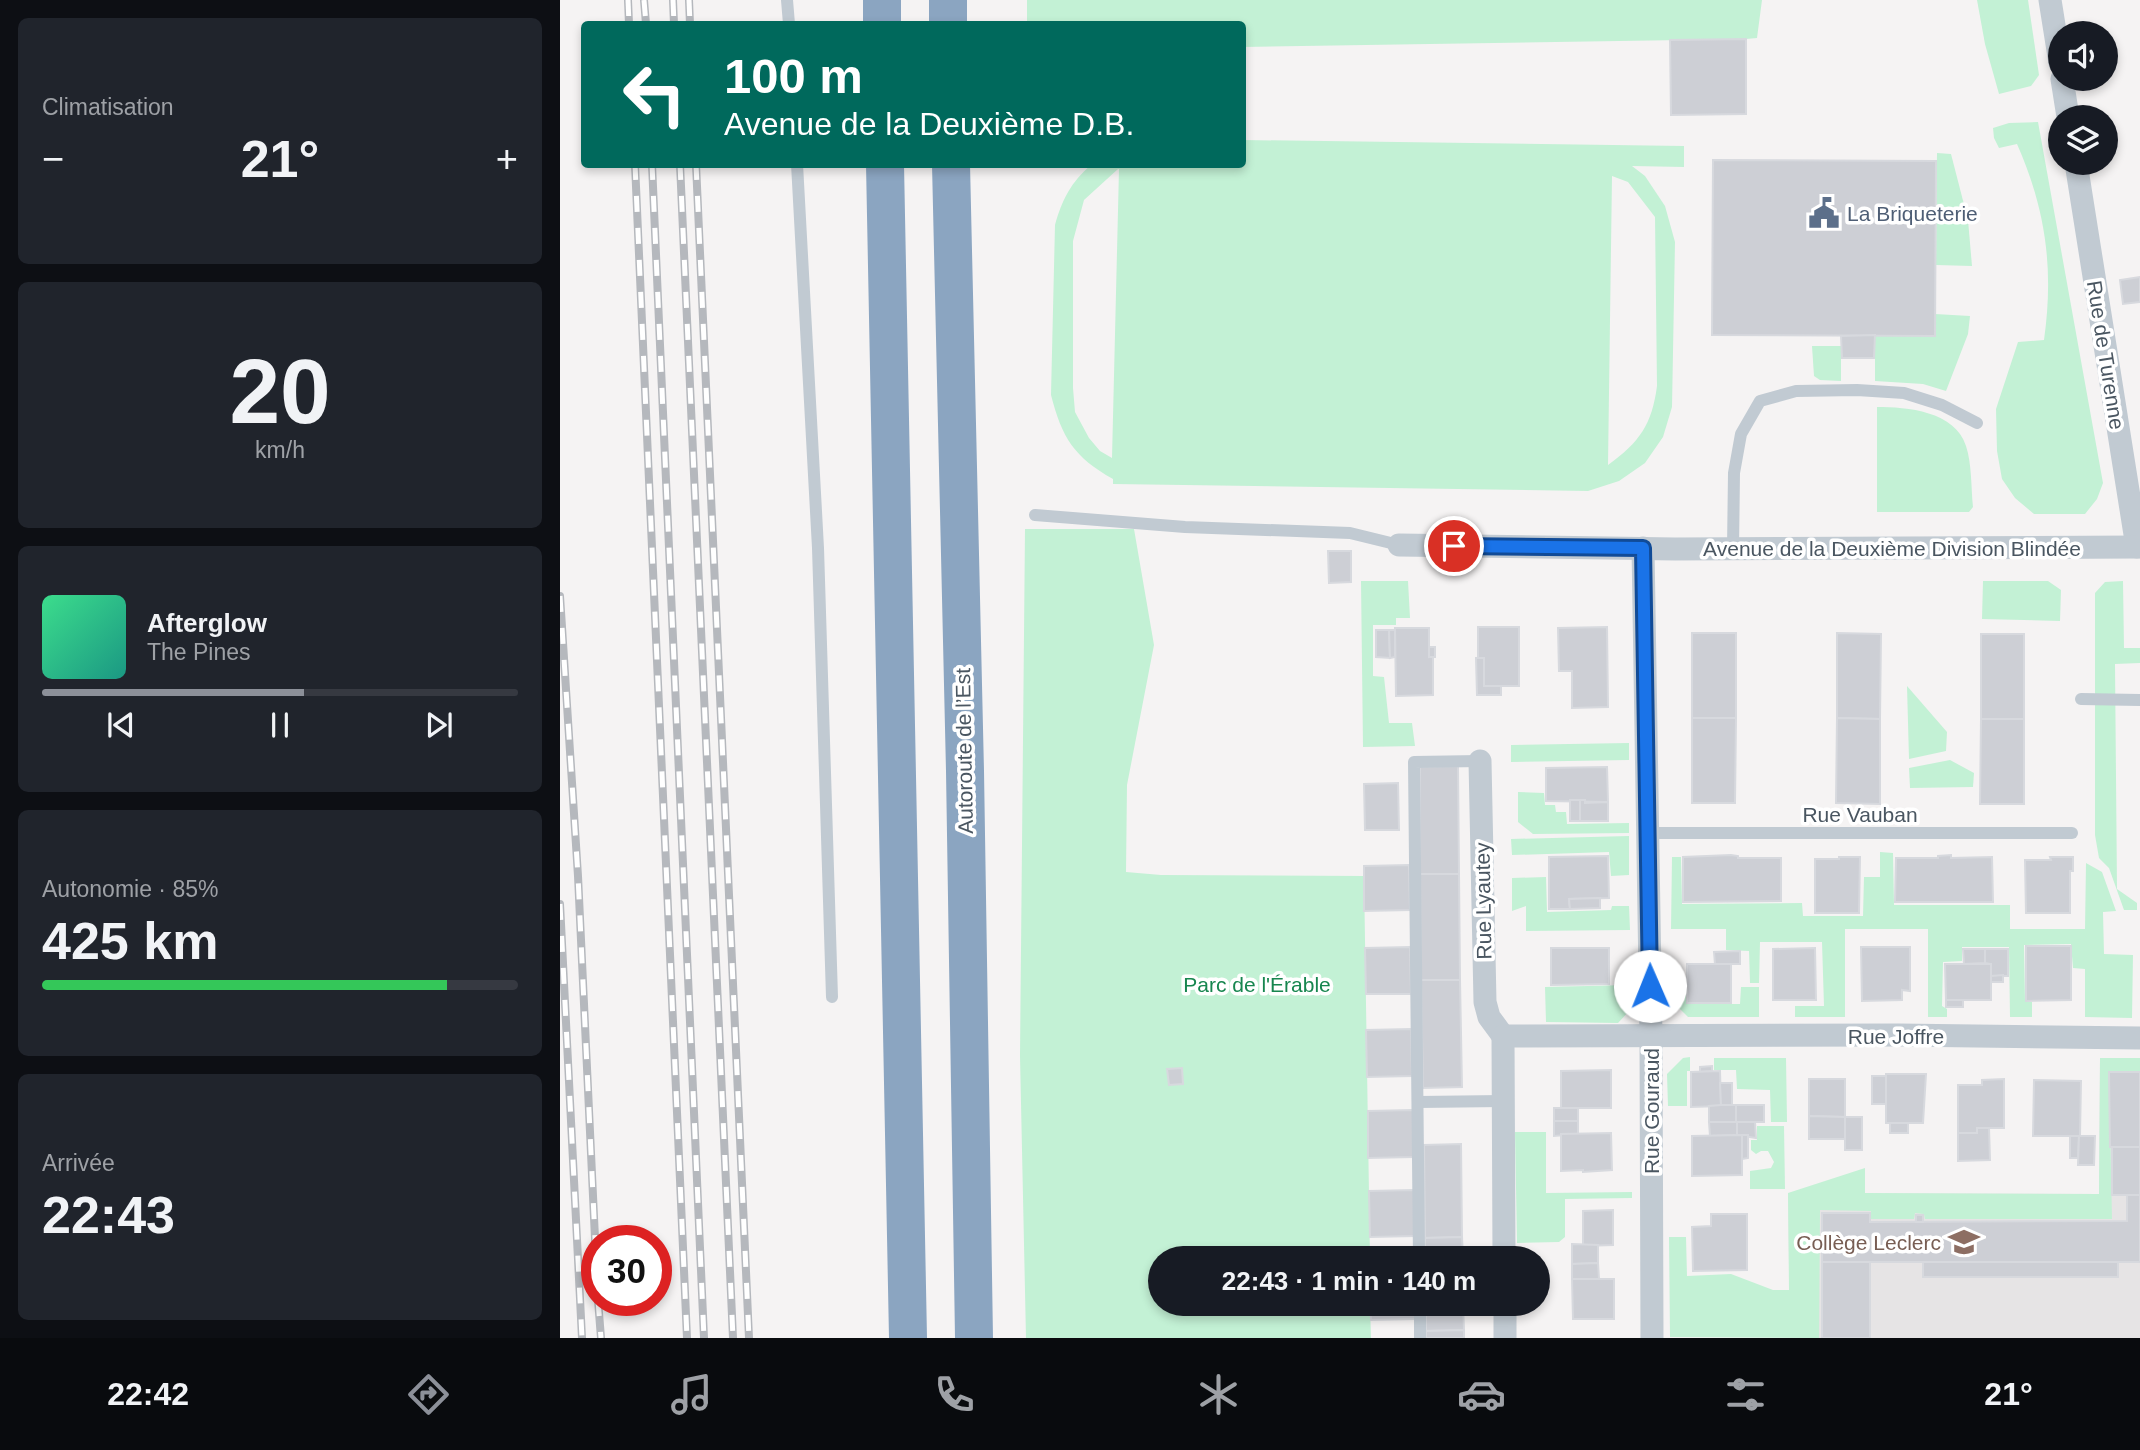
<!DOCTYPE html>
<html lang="fr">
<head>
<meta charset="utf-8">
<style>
  :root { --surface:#171b24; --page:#20242c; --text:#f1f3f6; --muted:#9ea1a6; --line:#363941; --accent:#8c9099 }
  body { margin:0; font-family:Helvetica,sans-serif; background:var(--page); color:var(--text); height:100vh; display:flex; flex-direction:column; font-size:26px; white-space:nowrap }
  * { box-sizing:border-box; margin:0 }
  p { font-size:23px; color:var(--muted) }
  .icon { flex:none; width:38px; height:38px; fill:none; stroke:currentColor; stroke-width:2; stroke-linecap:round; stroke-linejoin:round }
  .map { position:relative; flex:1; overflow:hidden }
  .sheet { display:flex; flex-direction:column; gap:18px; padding:18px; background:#0d0f14; width:560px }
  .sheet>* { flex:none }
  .guide { position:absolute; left:21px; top:21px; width:665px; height:147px; border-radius:7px; box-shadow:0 4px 10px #0003; background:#00695c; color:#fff; overflow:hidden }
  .tools { position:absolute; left:1488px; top:21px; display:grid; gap:14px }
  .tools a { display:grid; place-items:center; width:70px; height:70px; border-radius:50%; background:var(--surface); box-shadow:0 4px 10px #0003; font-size:35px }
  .speed { position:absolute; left:21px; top:1225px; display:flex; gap:14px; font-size:35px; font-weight:700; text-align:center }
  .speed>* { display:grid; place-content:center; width:91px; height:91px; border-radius:50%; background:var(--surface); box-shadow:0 4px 10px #0003; line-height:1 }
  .speed .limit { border:10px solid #d22; background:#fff; color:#111 }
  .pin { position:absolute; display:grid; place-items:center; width:60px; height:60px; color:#fff; margin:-30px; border:4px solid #fff; border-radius:50%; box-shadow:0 2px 7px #0007 }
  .me { position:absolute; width:77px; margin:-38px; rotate:359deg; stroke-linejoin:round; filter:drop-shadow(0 0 5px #0008) }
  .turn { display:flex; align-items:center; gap:24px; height:147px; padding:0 28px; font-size:32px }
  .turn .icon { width:91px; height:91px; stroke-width:2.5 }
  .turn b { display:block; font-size:49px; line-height:60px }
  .big { font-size:52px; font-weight:700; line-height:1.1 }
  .sheet .card { flex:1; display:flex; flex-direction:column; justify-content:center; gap:10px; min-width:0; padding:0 24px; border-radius:10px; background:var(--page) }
  .sheet .dial { align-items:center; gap:0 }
  .dial b { font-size:91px; line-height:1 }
  .song { display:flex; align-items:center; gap:21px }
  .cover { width:84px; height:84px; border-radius:10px; background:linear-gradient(135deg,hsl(150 70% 55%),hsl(170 70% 35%)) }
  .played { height:7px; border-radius:4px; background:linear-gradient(90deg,var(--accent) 55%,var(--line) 55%) }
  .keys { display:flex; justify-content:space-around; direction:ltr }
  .heat { display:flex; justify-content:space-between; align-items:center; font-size:38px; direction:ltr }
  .charge { height:10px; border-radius:5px; background:linear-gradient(90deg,#34c759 85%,var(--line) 0) }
  .trip { position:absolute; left:588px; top:1246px; width:402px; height:70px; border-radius:35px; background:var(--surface); box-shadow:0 4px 10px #0003; font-weight:700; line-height:70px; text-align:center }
  .dock { display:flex; height:112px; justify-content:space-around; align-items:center; background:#090b0e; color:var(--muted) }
  .dock .icon { width:49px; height:49px }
  .dock .on { color:var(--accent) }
  .dock b { font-size:32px; color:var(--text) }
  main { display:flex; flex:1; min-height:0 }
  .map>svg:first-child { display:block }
  .education { fill:#e6e4e5 }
  .green { fill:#c3f1d5; fill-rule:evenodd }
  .building { fill:#cdcfd5; stroke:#d7d9de; stroke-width:2 }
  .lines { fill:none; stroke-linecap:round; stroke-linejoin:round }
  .lane { stroke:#c1cad2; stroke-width:12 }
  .street { stroke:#c1cad2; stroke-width:23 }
  .highway { stroke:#8ba5c1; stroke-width:38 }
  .rail-casing { stroke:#b5b8bd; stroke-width:8 }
  .rail { stroke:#fff; stroke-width:5; stroke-dasharray:16; stroke-linecap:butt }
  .route-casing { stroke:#114b97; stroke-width:18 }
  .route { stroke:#1a73e8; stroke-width:12 }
  .labels { text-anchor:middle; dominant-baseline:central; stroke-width:7; stroke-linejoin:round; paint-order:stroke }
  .service-label { font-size:21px; fill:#4e5e75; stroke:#fff; text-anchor:start }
  .street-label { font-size:21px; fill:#4a5661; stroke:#fff }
  .park-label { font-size:21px; fill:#17864f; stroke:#fff }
  .education-label { font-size:21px; fill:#785e54; stroke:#fff; text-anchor:end }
</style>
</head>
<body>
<main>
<section class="sheet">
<div class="card"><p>Climatisation</p>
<div class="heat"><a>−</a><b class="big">21°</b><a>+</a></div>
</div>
<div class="card dial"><b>20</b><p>km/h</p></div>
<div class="card">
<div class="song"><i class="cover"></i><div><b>Afterglow</b><p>The Pines</p></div></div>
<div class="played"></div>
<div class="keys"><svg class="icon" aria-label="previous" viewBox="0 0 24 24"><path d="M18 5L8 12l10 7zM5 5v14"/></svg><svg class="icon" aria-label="pause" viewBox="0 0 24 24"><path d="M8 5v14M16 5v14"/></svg><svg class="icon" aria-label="next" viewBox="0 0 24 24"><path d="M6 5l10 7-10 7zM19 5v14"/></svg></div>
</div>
<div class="card"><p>Autonomie · 85%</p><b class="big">425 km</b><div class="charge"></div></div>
<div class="card"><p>Arrivée</p><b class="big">22:43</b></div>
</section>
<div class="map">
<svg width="1580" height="1338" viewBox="0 0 1580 1338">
  <rect width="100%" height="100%" fill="#f5f3f3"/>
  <!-- education -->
  <path class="education" d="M1540,1058h40v280h-350l-2,-145 311,1z"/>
  <!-- green -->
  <g class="green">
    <path d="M467,0h735l-5,38 -11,1 -503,8 -1,-23h-215z"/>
    <path d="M1417,0h51l11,75 -8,11 -32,8 -14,-50z"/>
    <path d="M1478,122l65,361 -6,16 -12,15h-51l-19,-16 -13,-19 -5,-28 -1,-42 22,-67 26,-2c10,-71 2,-130 -27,-196l-18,4 -5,-10 -1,-10 16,-5z"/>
    <path d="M683,140l441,6v21l-52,-1 13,10 20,30 10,36 -3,165 -9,30 -18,26 -26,18 -31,10 -475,-7v-5c-39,-22 -51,-41 -62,-84l4,-170c7,-25 16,-43 36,-60l151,-1zM558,169h1l-7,289 -12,-7 -11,-13 -14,-26 -2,-24v-147l11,-41zM1052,176l16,6 27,35 2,169c-5,38 -17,56 -49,79z"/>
    <path d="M1377,153l14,1 17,66 4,46 -36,-1z"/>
    <path d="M1375,314l35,2 -2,18 -22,57 -23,-7 -48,-3v-46l60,1z"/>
    <path d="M1252,346h29v35l-21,-1 -6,-4z"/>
    <path d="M1317,407c30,0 78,4 89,39 6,18 5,42 7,61l-4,5h-92z"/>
    <path d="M465,529h109l20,116 -27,140 -1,87 35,3 203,1 6,382h-210v46h210l1,34h-345l-6,-282z"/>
    <path d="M801,581h47l2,37h-14v7h-23v51l11,1 5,46h23l3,23 -52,1z"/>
    <path d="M1423,581h65l13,9 -1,31 -78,-2z"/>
    <path d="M1563,581l1,67h16v15l-25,1 2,225 20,14v7h-13l-15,-42 -10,-10 -4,-23v-242l10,-11z"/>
    <path d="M1347,686l40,46 -1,19 -37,8z"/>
    <path d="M1069,743v17l-118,2v-17z"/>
    <path d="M1390,760l24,13 -1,14 -63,1 -1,-20z"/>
    <path d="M958,792l26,1 1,12h10l1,7h10l1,12 62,-1v10l-96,1 -15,-12z"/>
    <path d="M1069,836v39l-18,1 -2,-24 -97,3 -1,-16z"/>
    <path d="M1320,852l13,1 1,52h116v24h75l1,-66 16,9 14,39 -13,1 1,42 29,1 -1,63 -47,-1v-48l-12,-1 -2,-24 -47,1 1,56 7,1v15h-22l-1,-70h-47v14l-19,1 -1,44 5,3v8h-19v-88h-83v88h-50v-11h29l-2,-64h-62l-1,41h-9l-1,-32 -23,-1v-21h-55l1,-72h9l1,47 120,-1 1,13h60l1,-39h16z"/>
    <path d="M986,877l1,35 64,-2 1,-4h17l1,24 -104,1v-25l-14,5v-33z"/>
    <path d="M1070,985v25l-12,13 -72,-1 -1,-35z"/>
    <path d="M1111,986h15l1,18h53l1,-17h18v30h-71l-17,-17z"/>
    <path d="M1130,1057v14h-3v35h-19l-1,-32 16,-16z"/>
    <path d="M1154,1058h72l1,64h-16l-1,-32 -33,-1 -1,-19h-22z"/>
    <path d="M1540,1058h40v14h-31l3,147h-187l-1,-5 -9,-1 -1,6h-43v-8l-51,-1 -1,128 -149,-1 -1,-100h17l1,39 44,-2 42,16h16l-1,-97 77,-25v25l234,1z"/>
    <path d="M1197,1126h27l1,63h-35v-18l21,-3 3,-6 -6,-11h-7l-5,3 -5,-4v-10h6z"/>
    <path d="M955,1132h31v61l86,-1v6l-67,1v38l-6,5 -42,1z"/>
  </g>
  <!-- building -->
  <g class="building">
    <path d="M1186,39v75l-75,1 -1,-75z"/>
    <path d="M1153,160l223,1 -1,175 -223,-1z"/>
    <path d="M1580,277v25l-17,2 -3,-24z"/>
    <path d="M1315,335l-1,23h-32l-1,-22z"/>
    <path d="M768,551h23v31l-22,1z"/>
    <path d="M918,627h41v59h-35v-28h-6z"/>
    <path d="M1047,627l1,80 -36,1v-37h-13l-1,-43z"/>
    <path d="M835,628h34v29l4,-1v39l-37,1z"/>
    <path d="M816,630h13l1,28 -14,-1z"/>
    <path d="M829,630h6v27l-5,1z"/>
    <rect x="1132" y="633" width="44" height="85"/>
    <path d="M1277,633l44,1 -1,85 -43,-1z"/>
    <rect x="1421" y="634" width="43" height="85"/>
    <rect x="869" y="647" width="6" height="10"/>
    <path d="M916,658h8v28h17v9h-24z"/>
    <path d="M1132,718h44l-1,85h-43z"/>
    <path d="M1277,718l43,1v85l-44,-1z"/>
    <path d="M1421,719h43v85h-44z"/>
    <path d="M898,766l1,108h-39v-107z"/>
    <path d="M1047,767l1,35 -62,-1v-33z"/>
    <path d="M838,783l1,47h-34l-1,-46z"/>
    <rect x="1010" y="800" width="10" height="21"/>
    <path d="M1020,800h5v3l23,-1v19h-28z"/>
    <path d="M1171,855l7,1v2h43v43l-98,1v-45z"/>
    <path d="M1391,855v3l41,-1 1,45h-98l1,-44h42v-2z"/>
    <path d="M1048,856l1,42 -40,1 1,10h-21v-52z"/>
    <path d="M1279,857h21l-1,56h-44v-54h24z"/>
    <path d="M1490,857h23v14h-3v42h-44l-1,-53h26z"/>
    <path d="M849,865l1,45 -46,1v-45z"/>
    <path d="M860,874h39l1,106h-39z"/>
    <path d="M1040,898v10l-30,1 -1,-10z"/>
    <path d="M1466,946h45v54l-45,1z"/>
    <path d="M850,947l1,47h-45l-1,-46z"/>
    <path d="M1301,947h49v44l-8,-1v10l-40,1z"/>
    <path d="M991,948h58v36l-58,1z"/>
    <path d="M1255,948l1,52h-43v-51z"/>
    <path d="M1403,949h22v14l-21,1z"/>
    <path d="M1425,949h23v27h-17v-12l-6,-1z"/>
    <path d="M1180,951v13h-25l-1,-12z"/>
    <rect x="1127" y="964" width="44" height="39"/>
    <path d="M1385,964h46v36h-45z"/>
    <path d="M1443,975v7h-12v-6z"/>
    <path d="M861,980h39l2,107 -39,1z"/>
    <rect x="1386" y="1000" width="17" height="7"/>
    <path d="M851,1029l1,47 -45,1 -1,-47z"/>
    <path d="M1152,1066v5l-12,1v-5z"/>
    <path d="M622,1068l1,16 -14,1 -2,-16z"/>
    <path d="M1051,1070v38h-50v-37z"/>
    <path d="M1160,1071l1,35 -30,1v-35z"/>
    <path d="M1549,1072h31v75h-30z"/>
    <path d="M1326,1074h40l-3,49h-37z"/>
    <rect x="1312" y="1076" width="14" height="28"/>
    <path d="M1249,1079h36v38l-36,-1z"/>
    <path d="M1444,1079v49h-27v5h-19v-48h24v-5z"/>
    <path d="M1474,1080l47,1 -1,55h-47z"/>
    <path d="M1160,1083h12v22h-11z"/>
    <path d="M1161,1105h15v17h-27v-16z"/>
    <rect x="1176" y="1105" width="28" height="17"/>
    <rect x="994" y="1108" width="24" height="13"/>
    <path d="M853,1110v47l-45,1v-47z"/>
    <path d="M1249,1116l36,1v22h-36z"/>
    <rect x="1285" y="1117" width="17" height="33"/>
    <path d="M994,1121h24v13l-24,2z"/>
    <path d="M1149,1122h28v13l-27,1z"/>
    <path d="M1177,1122h18l1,16 -19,-3z"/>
    <rect x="1330" y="1123" width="18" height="10"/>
    <path d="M1417,1128h12l1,32 -32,1v-28h19z"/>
    <path d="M1051,1133l1,37 -29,2v-2l-22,1v-37z"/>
    <path d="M1182,1135v40l-50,1v-40z"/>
    <path d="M1182,1135h6v23l-6,1z"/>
    <path d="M1510,1136h9l-1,22h-8z"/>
    <path d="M1519,1136h16l-1,29h-16z"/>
    <path d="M901,1144l1,93 -37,1 -1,-93z"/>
    <rect x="1552" y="1147" width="28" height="48"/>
    <path d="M854,1190l1,46 -45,1 -1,-46z"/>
    <path d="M1567,1195h13v67h-318v-49h48v9l257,-1z"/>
    <path d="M1053,1210v35l-30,1v-35z"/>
    <path d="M1151,1214h36v56l-54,1 -1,-44 19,-1z"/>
    <rect x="1356" y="1215" width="7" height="7"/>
    <path d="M902,1237l1,21h-38v-20z"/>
    <path d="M1012,1244l26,1v18l-26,1z"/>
    <rect x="1262" y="1262" width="48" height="76"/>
    <rect x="1363" y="1262" width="195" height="15"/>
    <path d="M1038,1263l1,16h-27v-15z"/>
    <path d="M1012,1279h42v40h-41z"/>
    <path d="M810,1304h46v15l-45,1z"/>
    <path d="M866,1304h37l1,26 -38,1z"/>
    <path d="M904,1330v8h-38v-7z"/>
  </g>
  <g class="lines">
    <!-- lane -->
    <g class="lane">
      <path d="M227,0l2,24"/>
      <path d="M237,164l21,384 14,449"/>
      <path d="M475,515l150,12 165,6 49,12"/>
      <path d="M1173,549l1,-76 7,-39 19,-33 36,-10 61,-1 47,3 38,12 35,18"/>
      <path d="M1521,699l59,1"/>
      <path d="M1087,833h425"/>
      <path d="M858,1102l85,-1"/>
      <path d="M859,1258l-5,-496 66,-1"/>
      <path d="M860,1304v34"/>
    </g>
    <!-- street -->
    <g class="street">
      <path d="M1490,0l10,63"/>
      <path d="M1502,79l6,38"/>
      <path d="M1516,163l61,384"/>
      <path d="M839,545l276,4 465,-2"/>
      <path d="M1083,548l8,489 1,301"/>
      <path d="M920,761l5,241 4,15 14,19"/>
      <path d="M944,1258l-1,-222 396,-1 241,3"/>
      <path d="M945,1304v34"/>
    </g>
    <!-- highway -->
    <g class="highway">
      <path d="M322,0v24"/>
      <path d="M388,0v24"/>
      <path d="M325,164l23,1174"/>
      <path d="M391,164l14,607 9,567"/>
    </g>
    <defs>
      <g id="rail">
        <path d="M68,0l1,24"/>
        <path d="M84,0l2,24"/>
        <path d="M113,0l1,24"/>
        <path d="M129,0l1,24"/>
        <path d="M75,164l52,1174"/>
        <path d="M92,164l52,1174"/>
        <path d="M120,164l53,1174"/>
        <path d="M136,164l53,1174"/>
        <path d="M0,596l18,280 19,405"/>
        <path d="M0,904l22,434"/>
        <path d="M38,1300l3,38"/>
      </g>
    </defs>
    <!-- rail casing -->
    <use href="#rail" class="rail-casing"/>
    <!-- rail -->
    <use href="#rail" class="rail"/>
  </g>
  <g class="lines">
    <defs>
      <path id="route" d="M894,546l189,2 7,438"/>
    </defs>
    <!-- route casing -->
    <use href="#route" class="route-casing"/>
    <!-- route -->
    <use href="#route" class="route"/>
  </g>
  <!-- icons -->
  <defs>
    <symbol id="civic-bare" viewBox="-9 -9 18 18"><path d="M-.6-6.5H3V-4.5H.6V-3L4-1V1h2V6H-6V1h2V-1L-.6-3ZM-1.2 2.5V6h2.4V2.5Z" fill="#5c6f8a" stroke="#fff" stroke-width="2.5" paint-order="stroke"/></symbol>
    <symbol id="school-bare" viewBox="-9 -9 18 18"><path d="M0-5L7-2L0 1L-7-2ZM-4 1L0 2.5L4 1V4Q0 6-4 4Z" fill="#8d6e63" stroke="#fff" stroke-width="2.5" paint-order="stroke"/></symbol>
  </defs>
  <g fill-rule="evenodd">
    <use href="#civic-bare" x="1242" y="191" width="44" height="44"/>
    <use href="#school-bare" x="1382" y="1220" width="44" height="44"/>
  </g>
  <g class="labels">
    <!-- service labels -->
    <g class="service-label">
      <text x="1287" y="213">La Briqueterie</text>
    </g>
    <!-- street labels -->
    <g class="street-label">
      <text transform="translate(1546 355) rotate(81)">Rue de Turenne</text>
      <text x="1332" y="548">Avenue de la Deuxième Division Blindée</text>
      <text transform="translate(404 751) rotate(-91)">Autoroute de l’Est</text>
      <text x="1300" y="814">Rue Vauban</text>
      <text transform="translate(923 901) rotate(-91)">Rue Lyautey</text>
      <text x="1336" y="1036">Rue Joffre</text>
      <text transform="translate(1091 1111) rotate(-90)">Rue Gouraud</text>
    </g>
    <!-- park labels -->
    <g class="park-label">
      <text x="697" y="984">Parc de l'Érable</text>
    </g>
    <!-- education labels -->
    <g class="education-label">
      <text x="1381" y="1242">Collège Leclerc</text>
    </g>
  </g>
</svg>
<div class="tools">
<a><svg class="icon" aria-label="sound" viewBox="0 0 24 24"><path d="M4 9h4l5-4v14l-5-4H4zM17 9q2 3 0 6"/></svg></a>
<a><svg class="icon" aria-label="layers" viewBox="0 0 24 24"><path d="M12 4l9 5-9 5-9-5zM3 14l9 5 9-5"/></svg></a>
</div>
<div class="speed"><div class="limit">30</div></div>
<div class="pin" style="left:894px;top:546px;background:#d93025"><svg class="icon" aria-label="arrive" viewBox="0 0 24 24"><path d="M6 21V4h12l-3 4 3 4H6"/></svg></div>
<svg class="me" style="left:1090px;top:986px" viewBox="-20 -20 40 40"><circle r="19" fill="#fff"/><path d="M0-13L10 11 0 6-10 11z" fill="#1a73e8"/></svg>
<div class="trip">22:43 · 1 min · 140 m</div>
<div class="guide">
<div class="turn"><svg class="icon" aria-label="left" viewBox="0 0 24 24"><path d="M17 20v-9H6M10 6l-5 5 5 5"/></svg><div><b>100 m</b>Avenue de la Deuxième D.B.</div></div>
</div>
</div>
</main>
<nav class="dock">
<b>22:42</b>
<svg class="icon on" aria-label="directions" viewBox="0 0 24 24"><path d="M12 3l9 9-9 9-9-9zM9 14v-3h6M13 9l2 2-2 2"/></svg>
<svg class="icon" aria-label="music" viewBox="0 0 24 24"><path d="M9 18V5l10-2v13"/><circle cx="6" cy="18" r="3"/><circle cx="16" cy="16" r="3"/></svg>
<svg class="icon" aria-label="phone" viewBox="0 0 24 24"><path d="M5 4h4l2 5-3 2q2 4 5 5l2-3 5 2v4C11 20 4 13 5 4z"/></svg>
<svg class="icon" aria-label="climate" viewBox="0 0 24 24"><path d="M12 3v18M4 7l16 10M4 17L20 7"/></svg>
<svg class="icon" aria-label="car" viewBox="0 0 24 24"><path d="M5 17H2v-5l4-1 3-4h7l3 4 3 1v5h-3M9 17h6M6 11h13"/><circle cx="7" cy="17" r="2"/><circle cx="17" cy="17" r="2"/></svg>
<svg class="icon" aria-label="filters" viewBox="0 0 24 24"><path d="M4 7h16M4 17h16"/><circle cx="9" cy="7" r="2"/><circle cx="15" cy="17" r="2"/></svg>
<b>21°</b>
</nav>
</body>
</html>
